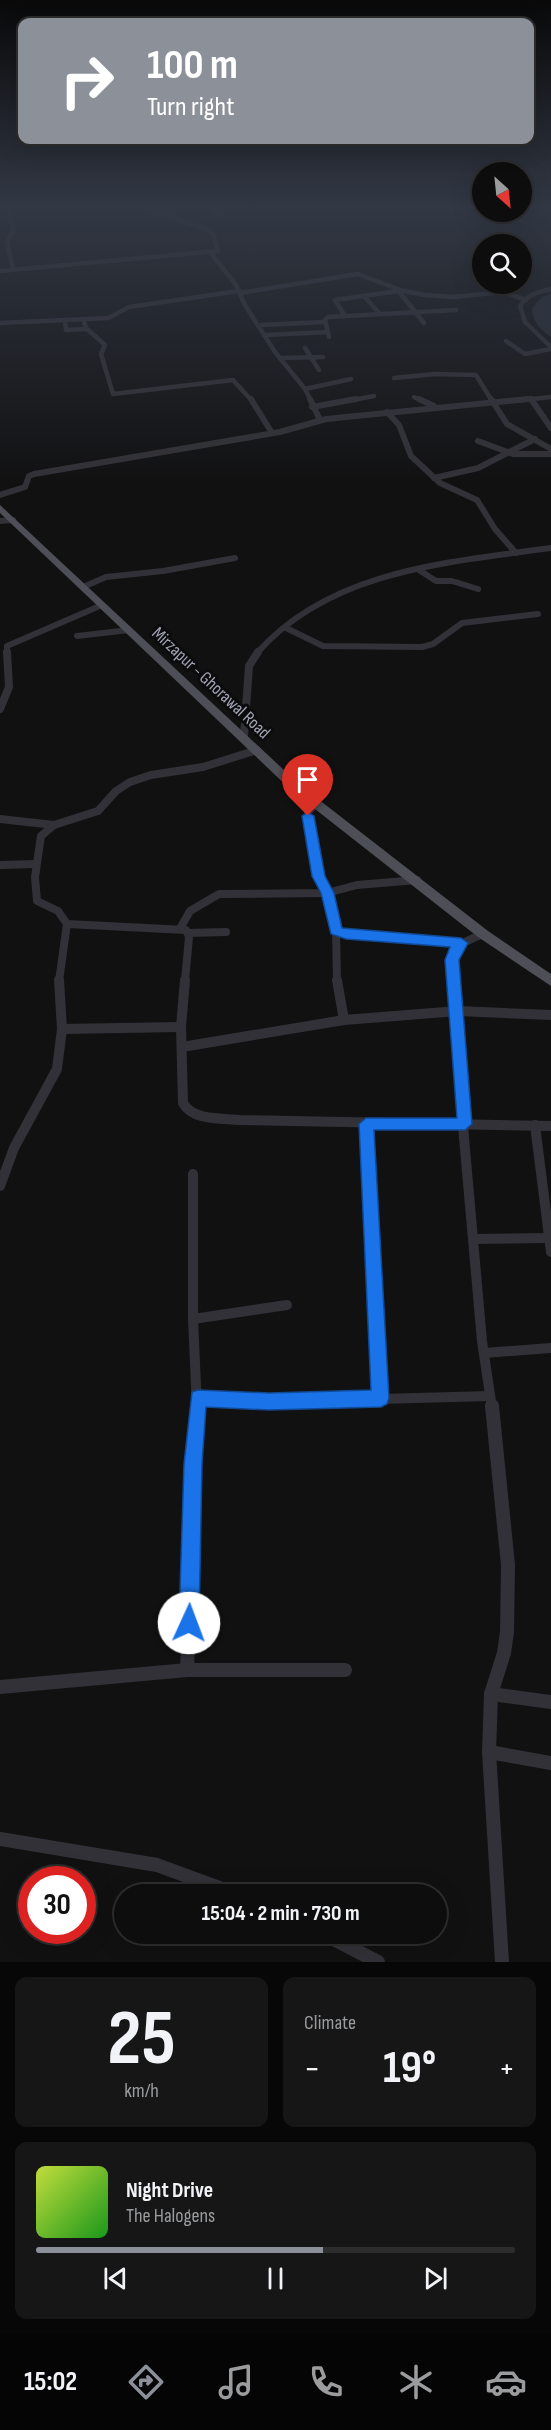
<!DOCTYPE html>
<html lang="en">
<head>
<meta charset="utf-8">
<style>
  :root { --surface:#0d0d0e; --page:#161617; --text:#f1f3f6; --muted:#9a9c9e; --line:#2d2d2e; --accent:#8c9099 }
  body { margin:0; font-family:"Sofia Sans Condensed",sans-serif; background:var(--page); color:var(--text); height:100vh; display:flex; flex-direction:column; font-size:22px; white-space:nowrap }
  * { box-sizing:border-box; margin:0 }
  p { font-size:20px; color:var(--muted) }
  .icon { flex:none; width:33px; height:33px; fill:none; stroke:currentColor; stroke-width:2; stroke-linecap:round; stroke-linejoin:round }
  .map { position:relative; height:1962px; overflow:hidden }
  .side { display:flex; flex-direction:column; gap:15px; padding:15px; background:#070708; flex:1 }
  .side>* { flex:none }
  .hud { position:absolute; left:18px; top:18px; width:516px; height:126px; border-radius:12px; box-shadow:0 6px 24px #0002,0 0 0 2px var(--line); background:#8c9099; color:#fff; overflow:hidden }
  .needle { width:39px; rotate:153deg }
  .fabs { position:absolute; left:472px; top:162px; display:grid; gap:12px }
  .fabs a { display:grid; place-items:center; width:60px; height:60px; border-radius:50%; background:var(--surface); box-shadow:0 6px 24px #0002,0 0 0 2px var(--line); font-size:30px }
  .speed { position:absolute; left:18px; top:1866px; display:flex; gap:12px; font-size:30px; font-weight:700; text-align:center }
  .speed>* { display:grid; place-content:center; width:78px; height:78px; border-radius:50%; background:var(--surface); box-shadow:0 6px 24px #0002,0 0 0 2px var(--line); line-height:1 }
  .speed .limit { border:9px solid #d22; background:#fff; color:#111 }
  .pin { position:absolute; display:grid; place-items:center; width:51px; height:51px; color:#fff; margin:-62px -26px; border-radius:50% 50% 50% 0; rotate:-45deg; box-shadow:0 0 6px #0007 }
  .pin .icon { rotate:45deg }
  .me { position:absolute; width:66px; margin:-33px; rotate:2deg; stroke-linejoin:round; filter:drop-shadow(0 0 4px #0008) }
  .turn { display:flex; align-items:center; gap:21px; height:126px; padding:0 30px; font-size:27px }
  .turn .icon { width:78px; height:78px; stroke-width:2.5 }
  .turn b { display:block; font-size:42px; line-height:51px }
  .big { font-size:45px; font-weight:700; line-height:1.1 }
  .side .tile { flex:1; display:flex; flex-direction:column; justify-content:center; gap:9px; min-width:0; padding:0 21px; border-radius:12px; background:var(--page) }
  .side .dial { align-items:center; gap:0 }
  .dial b { font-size:78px; line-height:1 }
  .song { display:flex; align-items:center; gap:18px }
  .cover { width:72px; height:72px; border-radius:9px; background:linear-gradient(135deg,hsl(70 70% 55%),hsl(120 70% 35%)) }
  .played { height:6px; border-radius:3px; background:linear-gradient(90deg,var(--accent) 60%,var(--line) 60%) }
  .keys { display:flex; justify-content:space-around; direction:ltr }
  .heat { display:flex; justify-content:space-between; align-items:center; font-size:33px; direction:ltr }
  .side .tiles { flex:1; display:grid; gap:15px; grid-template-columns:1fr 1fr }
  .tile:last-child { grid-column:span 2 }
  .trip { position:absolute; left:114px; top:1884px; width:333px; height:60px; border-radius:30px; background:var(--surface); box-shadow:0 6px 24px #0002,0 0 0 2px var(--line); font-weight:700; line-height:60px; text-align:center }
  .tabs { display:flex; height:96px; justify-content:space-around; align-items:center; background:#050506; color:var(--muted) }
  .tabs .icon { width:42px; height:42px }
  .tabs .active { color:var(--accent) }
  .tabs b { font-size:27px; color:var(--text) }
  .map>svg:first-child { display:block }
  .water { fill:#272c36 }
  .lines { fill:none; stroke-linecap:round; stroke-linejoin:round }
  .street-far4 { stroke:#323137; stroke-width:4.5 }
  .street-far3 { stroke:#323137; stroke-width:6 }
  .street-far2 { stroke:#323137; stroke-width:8 }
  .street-far1 { stroke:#323137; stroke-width:10 }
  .street { stroke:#323137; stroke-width:14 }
  .primary { fill:#4d4e56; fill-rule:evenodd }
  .route { fill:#1a73e8; stroke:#114b97; stroke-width:1.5 }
  .labels { text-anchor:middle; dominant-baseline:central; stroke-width:6; stroke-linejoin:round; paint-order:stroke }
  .street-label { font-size:18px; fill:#a1a3b3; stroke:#0c0c0d }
</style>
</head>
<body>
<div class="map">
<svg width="551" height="1962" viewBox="0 0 551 1962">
  <rect width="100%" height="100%" fill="#111112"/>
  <!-- water -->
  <path class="water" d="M551,294v43c-12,-8 -18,-15 -19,-29l10,-11z"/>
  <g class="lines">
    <!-- street-far4 -->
    <g class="street-far4">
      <path d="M8,206l5,25 -6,11 6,27"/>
      <path d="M210,206l8,11"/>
      <path d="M211,253l25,32 9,20 30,47 30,37 6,12"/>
      <path d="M0,271l218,-20 -5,-17 -4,-4 -72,-24"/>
      <path d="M397,289l27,34"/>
      <path d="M551,289c-13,3 -23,5 -31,17l5,16 26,25"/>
      <path d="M240,293l118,-19 45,17 22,4 28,2 50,-5 23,8"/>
      <path d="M364,296l16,18"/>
      <path d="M345,316l-10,-16 63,-9"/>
      <path d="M83,319l3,9 19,17 -4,9 12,40 120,-14 19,21"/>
      <path d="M65,320l1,10 21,-1"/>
      <path d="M0,323l108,-5 21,-11 110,-16"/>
      <path d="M261,325l64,-3"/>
      <path d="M266,335l62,-3"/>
      <path d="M329,337l-4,-17 3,-3 128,-7"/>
      <path d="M506,341l19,13 26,-5"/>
      <path d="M305,348l14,22"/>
      <path d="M280,358l43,-1"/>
      <path d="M394,378l41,-4 41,1 16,26"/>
      <path d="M305,389l46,-10"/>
      <path d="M414,397l8,4"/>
      <path d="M347,401l27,-5"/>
      <path d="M513,401l38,-4"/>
    </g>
    <!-- street-far3 -->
    <g class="street-far3">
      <path d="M251,399l21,34"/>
      <path d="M310,399l10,21"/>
      <path d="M419,399l15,7"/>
      <path d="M491,399l16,25 44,25"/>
      <path d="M531,399l20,29"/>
      <path d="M312,407l44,-8"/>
      <path d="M387,412l12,13 12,31 29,27 37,17 18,29 21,24"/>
      <path d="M478,441l35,13h38"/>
      <path d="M434,478l44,-10 57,-29"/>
      <path d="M0,495l25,-8 4,-11 5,-2 246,-42 46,-13 202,-20"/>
      <path d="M0,521l13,-1"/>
      <path d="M419,570l17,11h16l26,8"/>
      <path d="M83,587l23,-10 57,-6 72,-13"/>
      <path d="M286,628l37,18 99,1 11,-3 29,-21 76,-9"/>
      <path d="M77,636l52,-6"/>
      <path d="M7,653v-7l95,-41"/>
      <path d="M257,653c73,-83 192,-91 294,-105"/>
    </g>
    <!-- street-far2 -->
    <g class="street-far2">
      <path d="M0,709l9,-22 -2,-35"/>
      <path d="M244,736l5,-70 9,-14"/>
      <path d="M0,819l54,6"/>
      <path d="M0,865l36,-1"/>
      <path d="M417,880l-60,5 -30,8 6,34 13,7 115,9"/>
      <path d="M67,924l119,6 3,7 -4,44"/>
      <path d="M181,927l9,-16 29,-17 108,-1c-13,-24 -20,-53 -19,-81l8,-8"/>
      <path d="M336,931l1,50"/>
      <path d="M188,933l38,-1"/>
      <path d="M59,981l8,-57 -9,-13 -21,-10 -2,-24 6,-41 13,-11 44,-14 18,-20 14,-9 21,-7 52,-8 54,-17"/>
      <path d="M454,981c-3,-32 -1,-35 29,-47"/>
    </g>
    <!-- street-far1 -->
    <g class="street-far1">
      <path d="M185,980l-4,47 2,76c10,18 38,15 57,17l311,6"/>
      <path d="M337,980l7,40"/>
      <path d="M454,980l10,158 18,203 10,67"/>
      <path d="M62,1029l119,-2"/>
      <path d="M182,1047l162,-27 114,-9 93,4"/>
      <path d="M366,1124l15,274"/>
      <path d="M535,1125l16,127"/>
      <path d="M193,1174v145l4,89"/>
      <path d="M0,1186l14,-38 43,-79 5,-40 -3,-49"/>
      <path d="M473,1239l76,-1"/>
      <path d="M193,1319l94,-14"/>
      <path d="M484,1353l67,-5"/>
      <path d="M198,1398l71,4 221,-6"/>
    </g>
    <!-- street -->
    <g class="street">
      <path d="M492,1406l16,159 -1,67 -3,21 -13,41 -2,58 13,210"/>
      <path d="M187,1670l10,-264"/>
      <path d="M0,1687l187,-17h158"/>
      <path d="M491,1694l60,8"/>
      <path d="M489,1752l62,11"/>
      <path d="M0,1839l157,26 79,29"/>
      <path d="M324,1934l54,28"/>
    </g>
    <!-- primary -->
    <path class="primary" d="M0,505l300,280 188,146 63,43v12l-73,-49 -186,-146 -292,-278z"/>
  </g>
  <!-- sky -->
  <linearGradient id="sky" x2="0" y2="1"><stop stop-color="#09090a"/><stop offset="0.43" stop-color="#323844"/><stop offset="1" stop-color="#323844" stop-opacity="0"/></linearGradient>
  <rect width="551" height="481" fill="url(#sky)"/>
  <!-- route -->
  <path class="route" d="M308,812l6,4 11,60 9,17 8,35 119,10 7,5 -9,17 13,164 -7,6h-91l15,268 -2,6 -6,3 -112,3 -63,-3 -4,57 -3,159 -3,7 -7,3 -7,-3 -3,-7 5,-159 8,-72 6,-2 71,3 102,-3 -12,-266 7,-6h91l-12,-158 5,-13 -104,-8 -15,-5 -10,-41 -9,-17 -10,-60z"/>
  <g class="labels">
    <!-- street labels -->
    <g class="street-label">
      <text transform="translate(211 683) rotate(43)">Mirzapur - Ghorawal Road</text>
    </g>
  </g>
</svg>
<div class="fabs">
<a><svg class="needle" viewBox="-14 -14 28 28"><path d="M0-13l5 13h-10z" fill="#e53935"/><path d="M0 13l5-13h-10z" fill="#9a9c9e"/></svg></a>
<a><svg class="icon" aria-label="search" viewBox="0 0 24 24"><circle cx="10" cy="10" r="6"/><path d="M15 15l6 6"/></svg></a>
</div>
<div class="speed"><div class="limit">30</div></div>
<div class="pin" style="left:308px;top:816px;background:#d93025"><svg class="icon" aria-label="arrive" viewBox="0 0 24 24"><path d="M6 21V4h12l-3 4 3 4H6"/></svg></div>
<svg class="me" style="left:189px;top:1623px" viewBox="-20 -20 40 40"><circle r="19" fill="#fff"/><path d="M0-13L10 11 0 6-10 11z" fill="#1a73e8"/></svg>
<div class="trip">15:04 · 2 min · 730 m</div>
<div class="hud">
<div class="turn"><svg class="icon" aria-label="right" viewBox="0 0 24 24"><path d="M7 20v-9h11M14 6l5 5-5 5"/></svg><div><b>100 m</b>Turn right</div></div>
</div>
</div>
<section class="side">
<div class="tiles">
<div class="tile dial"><b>25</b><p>km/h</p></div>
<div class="tile"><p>Climate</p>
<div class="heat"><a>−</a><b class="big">19°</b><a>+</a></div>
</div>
<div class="tile">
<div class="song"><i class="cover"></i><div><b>Night Drive</b><p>The Halogens</p></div></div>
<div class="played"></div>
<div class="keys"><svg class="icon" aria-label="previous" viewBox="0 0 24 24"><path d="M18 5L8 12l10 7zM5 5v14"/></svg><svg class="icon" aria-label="pause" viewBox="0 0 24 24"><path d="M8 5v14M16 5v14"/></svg><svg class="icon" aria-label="next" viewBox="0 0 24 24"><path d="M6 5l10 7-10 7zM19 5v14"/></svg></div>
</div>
</div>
</section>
<nav class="tabs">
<b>15:02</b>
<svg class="icon active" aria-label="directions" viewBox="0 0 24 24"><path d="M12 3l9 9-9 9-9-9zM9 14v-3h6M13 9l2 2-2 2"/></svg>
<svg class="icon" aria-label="music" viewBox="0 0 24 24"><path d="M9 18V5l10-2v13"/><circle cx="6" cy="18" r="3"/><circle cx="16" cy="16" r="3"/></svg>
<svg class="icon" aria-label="phone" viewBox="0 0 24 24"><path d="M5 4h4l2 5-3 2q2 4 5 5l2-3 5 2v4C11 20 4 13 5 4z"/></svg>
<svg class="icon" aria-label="climate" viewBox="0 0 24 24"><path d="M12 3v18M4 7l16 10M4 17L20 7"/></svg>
<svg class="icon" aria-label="car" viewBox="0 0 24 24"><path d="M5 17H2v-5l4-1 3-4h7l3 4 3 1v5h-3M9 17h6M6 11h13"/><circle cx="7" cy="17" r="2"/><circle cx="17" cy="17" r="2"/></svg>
</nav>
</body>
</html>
